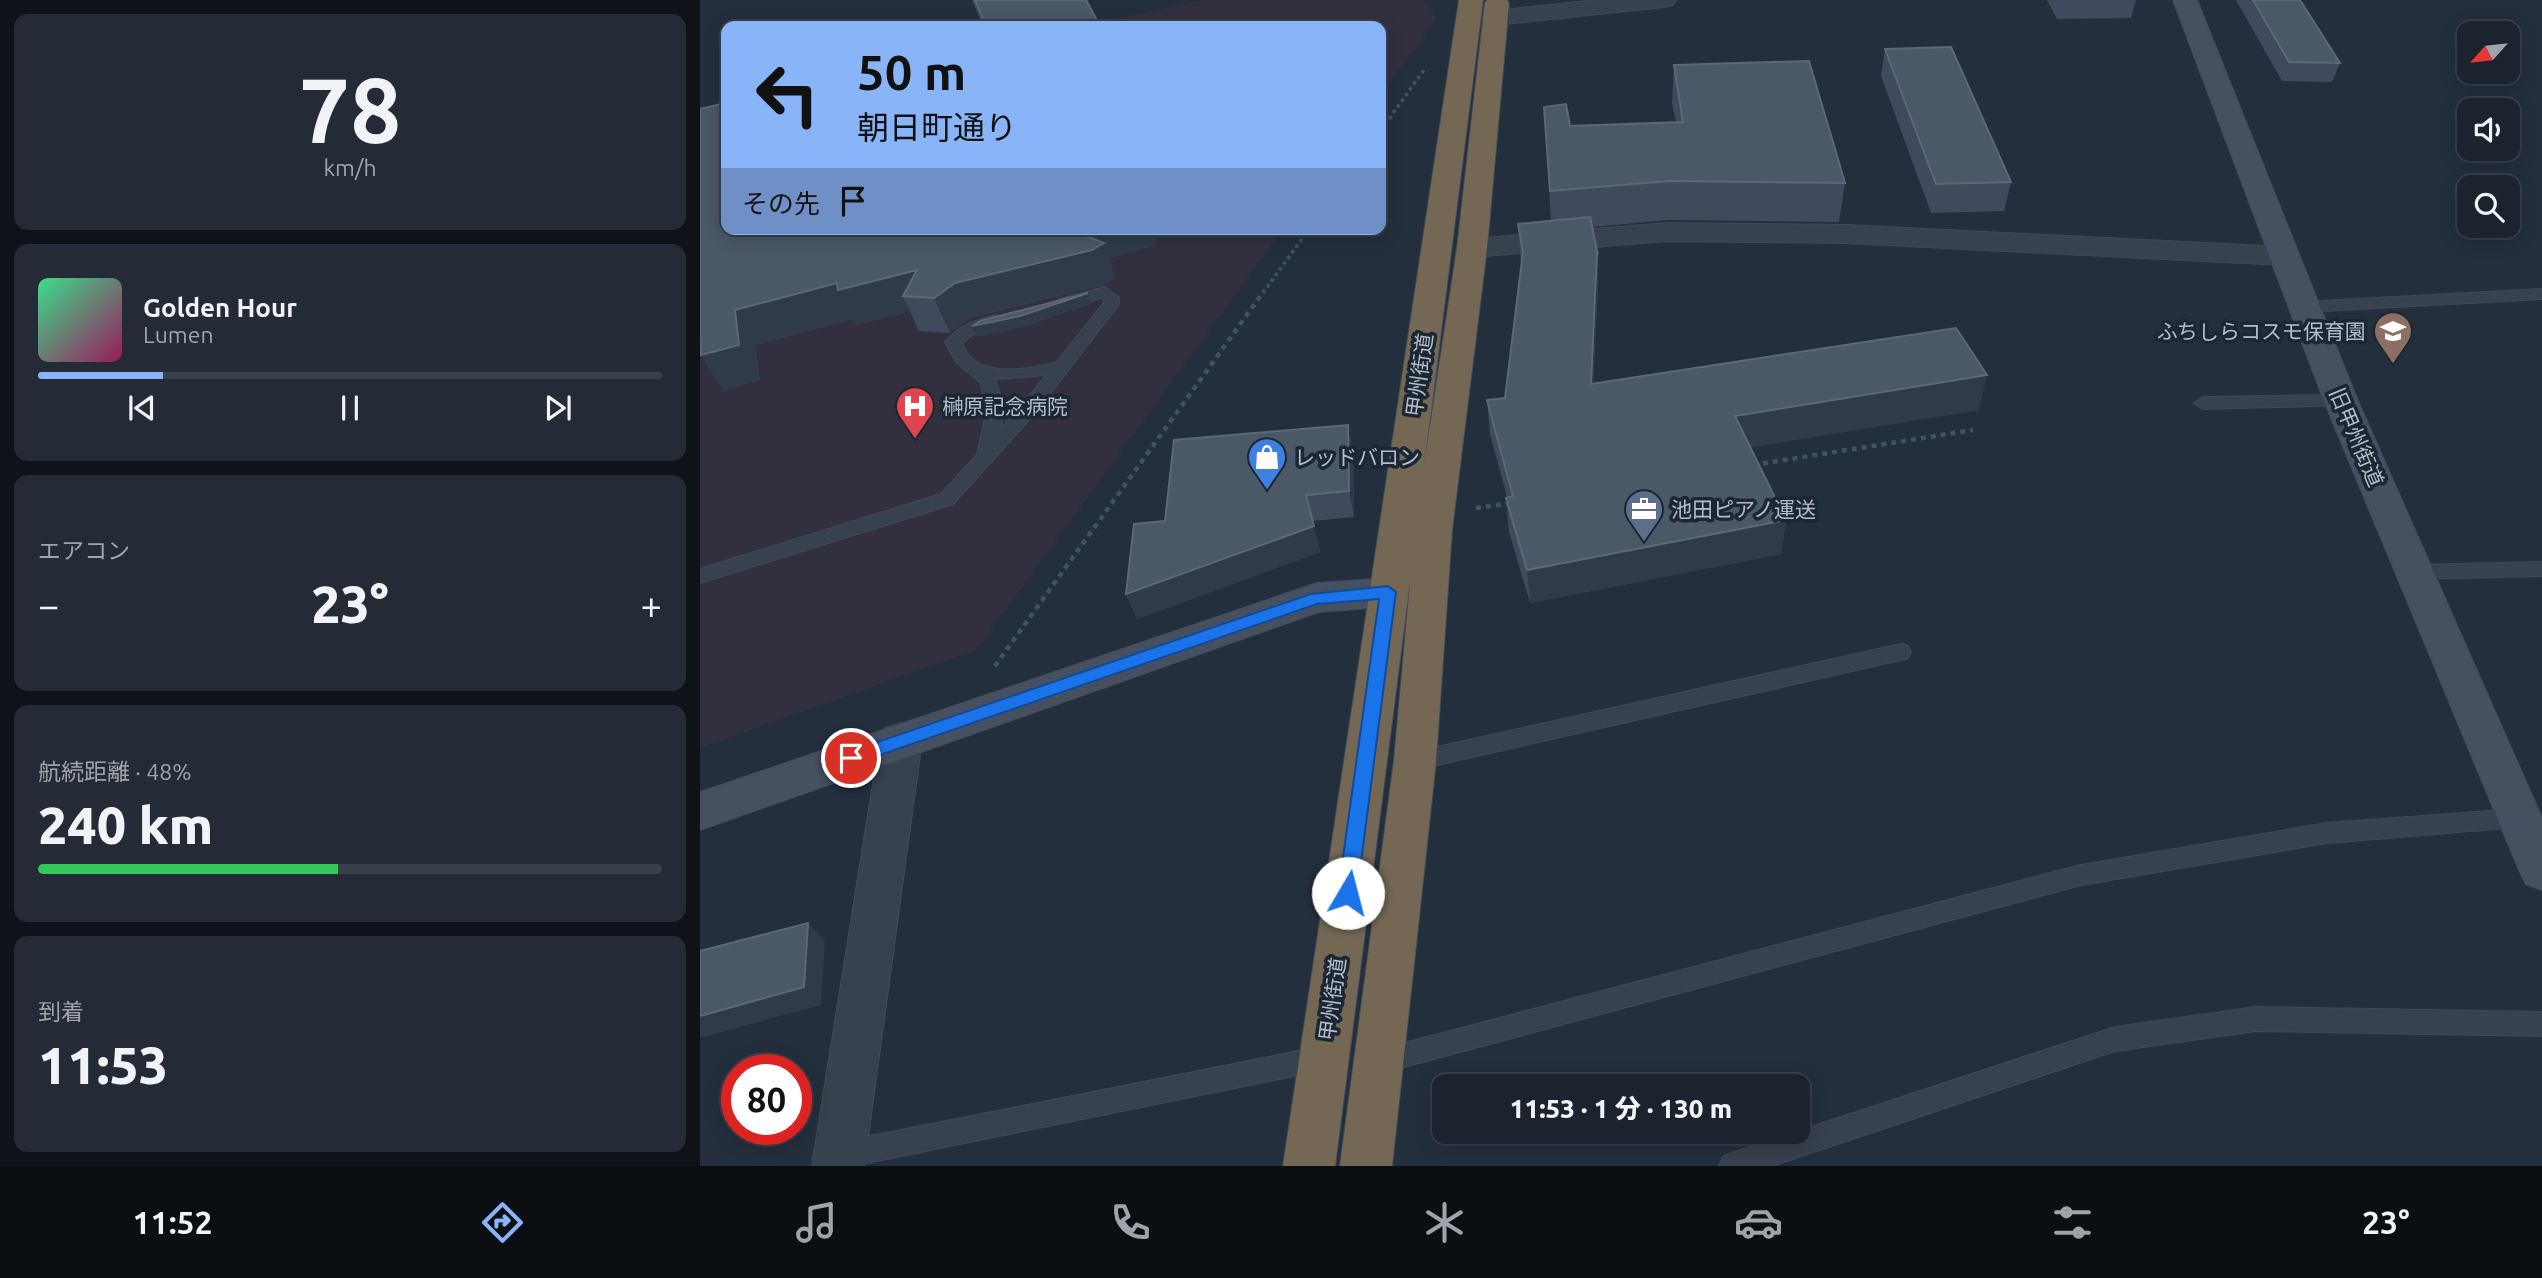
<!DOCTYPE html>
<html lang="ja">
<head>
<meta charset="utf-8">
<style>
  :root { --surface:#1b232e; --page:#242b36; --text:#f1f3f6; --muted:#a0a4aa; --line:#39404a; --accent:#8ab4f8 }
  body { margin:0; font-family:Ubuntu,"Noto Sans JP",sans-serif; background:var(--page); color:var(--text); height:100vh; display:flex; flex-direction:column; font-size:26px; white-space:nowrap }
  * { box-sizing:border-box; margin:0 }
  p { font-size:23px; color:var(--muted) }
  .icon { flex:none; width:38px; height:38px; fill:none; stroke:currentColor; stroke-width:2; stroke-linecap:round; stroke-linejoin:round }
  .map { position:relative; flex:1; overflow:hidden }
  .drawer { display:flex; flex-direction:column; gap:14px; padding:14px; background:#0f1319; width:700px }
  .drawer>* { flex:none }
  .banner { position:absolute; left:21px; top:21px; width:665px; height:214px; border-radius:14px; box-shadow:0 4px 18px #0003,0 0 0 2px var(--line); background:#8ab4f8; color:#111; overflow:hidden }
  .needle { width:46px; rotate:243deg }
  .fabs { position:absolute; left:1757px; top:21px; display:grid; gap:14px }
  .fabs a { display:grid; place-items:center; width:63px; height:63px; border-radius:14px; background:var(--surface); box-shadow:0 4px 18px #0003,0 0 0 2px var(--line); font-size:35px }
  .speed { position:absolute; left:21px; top:1054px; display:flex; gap:14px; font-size:35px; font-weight:700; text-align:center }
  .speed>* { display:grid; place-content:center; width:91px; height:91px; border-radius:50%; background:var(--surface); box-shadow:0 4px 18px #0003,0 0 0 2px var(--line); line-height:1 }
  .speed .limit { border:10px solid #d22; background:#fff; color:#111 }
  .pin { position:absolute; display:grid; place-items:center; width:60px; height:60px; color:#fff; margin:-30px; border:4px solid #fff; border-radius:50%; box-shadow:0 2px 7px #0007 }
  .me { position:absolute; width:77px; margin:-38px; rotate:8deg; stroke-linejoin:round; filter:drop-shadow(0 0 5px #0008) }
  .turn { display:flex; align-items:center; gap:24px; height:147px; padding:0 21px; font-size:32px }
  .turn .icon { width:91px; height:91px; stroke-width:2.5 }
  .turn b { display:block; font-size:49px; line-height:60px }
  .then { display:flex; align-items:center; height:66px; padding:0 21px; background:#0003; gap:14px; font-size:26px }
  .big { font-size:52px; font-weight:800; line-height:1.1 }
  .drawer .tile { flex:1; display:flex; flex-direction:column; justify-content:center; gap:10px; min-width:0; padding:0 24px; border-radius:14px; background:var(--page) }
  .drawer .dial { align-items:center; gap:0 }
  .dial b { font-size:91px; line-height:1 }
  .song { display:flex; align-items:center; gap:21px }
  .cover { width:84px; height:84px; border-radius:10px; background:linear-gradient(135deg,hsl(150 70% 55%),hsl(330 70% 35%)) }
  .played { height:7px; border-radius:4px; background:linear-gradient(90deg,var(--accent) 20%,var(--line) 20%) }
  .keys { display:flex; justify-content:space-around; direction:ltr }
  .heat { display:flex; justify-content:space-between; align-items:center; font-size:38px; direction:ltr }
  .charge { height:10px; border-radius:5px; background:linear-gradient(90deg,#34c759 48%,var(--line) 0) }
  .trip { position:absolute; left:732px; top:1074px; width:378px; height:70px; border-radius:14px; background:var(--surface); box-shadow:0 4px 18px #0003,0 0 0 2px var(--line); font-weight:800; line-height:70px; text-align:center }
  .tabs { display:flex; height:112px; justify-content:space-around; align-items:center; background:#0b0e12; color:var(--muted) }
  .tabs .icon { width:49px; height:49px }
  .tabs .current { color:var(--accent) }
  .tabs b { font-size:32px; color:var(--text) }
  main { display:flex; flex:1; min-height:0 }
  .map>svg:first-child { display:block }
  .medical { fill:#32303f }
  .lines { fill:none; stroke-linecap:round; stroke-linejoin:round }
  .lane-casing { stroke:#414a57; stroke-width:2 }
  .street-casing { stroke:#414a57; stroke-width:2 }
  .secondary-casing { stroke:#414a57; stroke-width:2 }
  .highway-casing { stroke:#434c59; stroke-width:2 }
  .path-far1 { stroke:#3f5557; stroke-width:3.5; stroke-dasharray:3.5 3.5; stroke-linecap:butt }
  .path { stroke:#3f5557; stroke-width:4.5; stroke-dasharray:5 5; stroke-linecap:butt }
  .lane { fill:#38414e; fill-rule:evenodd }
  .street { fill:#38414e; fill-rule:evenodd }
  .secondary { fill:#465061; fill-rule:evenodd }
  .highway { fill:#746855; fill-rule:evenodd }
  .wall { fill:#3f4b5c }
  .shaded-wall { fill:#2f3b4b }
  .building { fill:#4b5868; stroke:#5c6777; stroke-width:2 }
  .route { fill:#1a73e8; stroke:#114b97; stroke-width:2 }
  .labels { text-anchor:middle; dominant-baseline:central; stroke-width:7; stroke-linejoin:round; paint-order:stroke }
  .poi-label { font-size:21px; fill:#b4bcc9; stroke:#1d2633; text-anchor:start }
  .street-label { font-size:21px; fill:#b4bcc9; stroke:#1d2633 }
</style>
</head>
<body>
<main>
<section class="drawer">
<div class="tile dial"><b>78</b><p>km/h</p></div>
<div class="tile">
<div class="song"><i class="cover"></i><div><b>Golden Hour</b><p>Lumen</p></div></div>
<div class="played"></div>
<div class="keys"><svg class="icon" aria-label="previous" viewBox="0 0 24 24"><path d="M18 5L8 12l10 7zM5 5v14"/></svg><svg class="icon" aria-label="pause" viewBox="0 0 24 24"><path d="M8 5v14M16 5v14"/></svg><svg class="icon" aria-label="next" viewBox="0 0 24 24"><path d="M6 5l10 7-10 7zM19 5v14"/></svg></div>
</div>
<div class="tile"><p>エアコン</p>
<div class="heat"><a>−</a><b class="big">23°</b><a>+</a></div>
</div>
<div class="tile"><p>航続距離 · 48%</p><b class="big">240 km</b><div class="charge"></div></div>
<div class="tile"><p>到着</p><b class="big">11:53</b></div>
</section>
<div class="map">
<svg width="1842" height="1166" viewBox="0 0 1842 1166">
  <rect width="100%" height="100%" fill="#242f3e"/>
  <!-- medical -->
  <g class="medical">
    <path d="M505,0h219l13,18 -56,77v-69h-300z"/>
    <path d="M26,101v128h557l-307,421 -276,98v-641z"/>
  </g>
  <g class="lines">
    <defs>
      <g id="lane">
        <path d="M405,287l14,11v6l-82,107 -84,93 -253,79v-14l241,-75 36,-39 9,-41 -5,-31 -25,-21 -11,-20c12,-16 32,-22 51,-27l6,2v6l-30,12 -10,8c12,37 66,27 95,19l48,-61 -4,-3 -36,9 -8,-5 2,-3zM347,375l-46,54 2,-26 -8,-24z"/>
        <path d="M1842,289v10l-239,13 -8,-5 8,-5z"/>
        <path d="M1641,395l8,6 -2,4 -144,4 -9,-6 9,-6z"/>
        <path d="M1842,562v14l-126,3 -10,-7 10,-7z"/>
        <path d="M1201,644l7,2 3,6 -3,6 -7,2 -486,110 -8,-3 -3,-6 3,-6 8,-3z"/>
        <path d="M1818,809l8,2 3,7 -3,7 -8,2 -191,16 -246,42 -703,189 -9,-3 -4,-9 4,-9 9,-3 703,-185 246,-42z"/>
        <path d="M1556,1007l286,5v24l-286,-5 -141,20 -343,115h-53l4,-9 9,-4 383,-126z"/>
        <path d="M623,1046l9,3 4,9 -4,9 -9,3 -471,96 -20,-2 -4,-9 4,-9 9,-4z"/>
      </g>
      <g id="street">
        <path d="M896,0h80l-3,5 -9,2 -169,18 -9,-2 -3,-5 3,-5 9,-2z"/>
        <path d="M968,223l179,2 437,22 11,3 4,6 -4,6 -11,3 -437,-22 -179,-2 -196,16 -11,-3 -4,-6 4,-6 11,-3z"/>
        <path d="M201,723l15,5 6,12 -58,426h-52l68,-426 6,-12z"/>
      </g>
      <g id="secondary">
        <path d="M1473,0h24l161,401 184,417v72l-16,-6 -7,-14 -195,-469z"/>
        <path d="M720,576l14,4 5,10 -5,10 -14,4 -101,8 -619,218v-38l617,-209z"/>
      </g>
      <path id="highway" d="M759,0h24l-59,466 33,-218 28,-245 2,-3h20l2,3 -22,245 -35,282 -16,231 -44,405h-52l54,-405 17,-188 -76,593h-52z"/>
    </defs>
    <!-- lane casing -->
    <use href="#lane" class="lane-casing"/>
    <!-- street casing -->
    <use href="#street" class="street-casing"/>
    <!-- secondary casing -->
    <use href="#secondary" class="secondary-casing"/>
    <!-- highway casing -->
    <use href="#highway" class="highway-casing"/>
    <!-- path-far1 -->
    <g class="path-far1">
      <path d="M681,130l43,-60"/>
      <path d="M563,293l46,-64"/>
    </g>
    <!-- path -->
    <g class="path">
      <path d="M1053,465l220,-35"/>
      <path d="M776,508l36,-5"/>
      <path d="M295,666l269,-375"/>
    </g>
    <!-- lane -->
    <use href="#lane" class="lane"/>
    <!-- street -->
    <use href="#street" class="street"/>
    <!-- secondary -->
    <use href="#secondary" class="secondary"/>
    <!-- highway -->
    <use href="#highway" class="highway"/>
  </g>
  <!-- wall -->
  <g class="wall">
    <path d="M272,0h117l-3,1 14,25h-117z"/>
    <path d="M1347,0h89l-5,18 -74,1z"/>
    <path d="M1536,0h64l40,63 -8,19 -50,-1z"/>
    <path d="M1185,49l126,133 -7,29 -73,2 -50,-137z"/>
    <path d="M974,65l171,118 -6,39 -171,-2 -76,7 6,28v33v-3l-5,99 386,26 -229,37 36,73 -5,34 -251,49 -21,-71 -3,-34 1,-1 -17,-63 -3,-34 18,-2 16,-134 -3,-40 33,-4 -7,-113 26,19 106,-4 -4,-19z"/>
    <path d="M26,229h463l-34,9 1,7 -47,13 6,20 -12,7 -133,33 -20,15 -31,-2 -9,-20 -54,14 -3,-6 -98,26 5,35 -37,10 -22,-35z"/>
    <path d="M653,450l1,67 -42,4 8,31 -183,67 -11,-25 39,-73z"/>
  </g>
  <!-- shaded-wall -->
  <g class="shaded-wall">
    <path d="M375,229h114l-34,9 1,7 -47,13 6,20 -12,7 -133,33 -20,15 -16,-35 21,-15z"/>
    <path d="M897,251l1,34 -7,133v-34z"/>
    <path d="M217,270l-14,26 7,15 -54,14 -3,-6 -98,26 5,35 -37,10 -22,-35 34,-45 102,-27z"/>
    <path d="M388,293l3,11 -67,23 -47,10 -5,-11z"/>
    <path d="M1287,375l-8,35 -246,40 2,-34z"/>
    <path d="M648,425l5,25 1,67 -5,-26z"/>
    <path d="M1086,520l-5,34 -251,49 -3,-33z"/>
    <path d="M614,526l6,26 -183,67 -11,-25z"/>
    <path d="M108,923l17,18 -4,64 -121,33v-22z"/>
  </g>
  <!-- building -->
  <g class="building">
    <path d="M275,0h111l14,26h-114z"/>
    <path d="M1553,0h47l40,63 -51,-1z"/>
    <path d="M1251,47l60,135 -75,2 -51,-135z"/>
    <path d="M1109,61l36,122 -176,-2 -119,10 -6,-84 22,-3 4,22 113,-4 -9,-57z"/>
    <path d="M26,103v126h349l-5,1 34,13 -12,7 -137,33 -21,15 -31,-2 14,-26 -79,20 -1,-7 -102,27 4,35 -38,10 -1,-17v-229z"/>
    <path d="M890,217l8,38 -1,-4 -6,133 365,-56 31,47 -252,41 51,104 -259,50 -21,-72 7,-2 -26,-96 18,-2 18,-146 -5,-28z"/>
    <path d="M388,293l-68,23 -48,10 8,-5z"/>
    <path d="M648,425l1,66 -43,4 8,31 -188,68 8,-70 31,-3 9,-81z"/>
    <path d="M108,923l-4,64 -104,29v-65z"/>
  </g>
  <!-- route -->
  <path class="route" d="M688,586l8,6 -39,301 -3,6 -6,3 -7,-3 -3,-6 41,-294 -62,5 -466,161 -9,-7 3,-5 466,-159z"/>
  <!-- icons -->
  <defs>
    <symbol id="school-pin" viewBox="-11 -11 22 30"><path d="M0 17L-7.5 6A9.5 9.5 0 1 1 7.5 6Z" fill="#8d6e63" stroke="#1d2633"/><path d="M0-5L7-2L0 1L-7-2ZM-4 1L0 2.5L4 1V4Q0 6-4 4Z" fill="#fff"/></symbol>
    <symbol id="hospital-pin" viewBox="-11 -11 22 30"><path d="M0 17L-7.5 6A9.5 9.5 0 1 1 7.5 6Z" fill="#e0444e" stroke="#1d2633"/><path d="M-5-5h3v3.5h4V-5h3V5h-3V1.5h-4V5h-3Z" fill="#fff"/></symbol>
    <symbol id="shop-pin" viewBox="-11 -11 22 30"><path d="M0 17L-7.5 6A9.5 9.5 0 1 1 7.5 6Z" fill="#3f7fe0" stroke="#1d2633"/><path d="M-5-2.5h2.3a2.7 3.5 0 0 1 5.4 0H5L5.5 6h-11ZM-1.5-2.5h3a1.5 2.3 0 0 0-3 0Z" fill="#fff"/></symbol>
    <symbol id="office-pin" viewBox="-11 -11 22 30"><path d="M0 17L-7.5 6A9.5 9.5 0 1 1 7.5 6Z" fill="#5c6f8a" stroke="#1d2633"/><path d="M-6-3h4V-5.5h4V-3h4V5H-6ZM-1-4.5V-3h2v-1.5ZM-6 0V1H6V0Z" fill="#fff"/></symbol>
  </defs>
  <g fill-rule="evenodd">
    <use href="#school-pin" x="1671" y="309" width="44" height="60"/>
    <use href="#hospital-pin" x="193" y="384" width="44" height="60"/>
    <use href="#shop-pin" x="545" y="435" width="44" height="60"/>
    <use href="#office-pin" x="922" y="487" width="44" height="60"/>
  </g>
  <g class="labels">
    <!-- poi labels -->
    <g class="poi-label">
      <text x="1666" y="331" text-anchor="end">ふちしらコスモ保育園</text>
      <text x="242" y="406">榊原記念病院</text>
      <text x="594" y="457">レッドバロン</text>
      <text x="971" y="509">池田ピアノ運送</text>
    </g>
    <!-- street labels -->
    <g class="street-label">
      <text transform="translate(719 375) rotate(-82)">甲州街道</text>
      <text transform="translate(1657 437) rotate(67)">旧甲州街道</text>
      <text transform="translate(632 999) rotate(-82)">甲州街道</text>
    </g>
  </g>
</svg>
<div class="fabs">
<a><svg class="needle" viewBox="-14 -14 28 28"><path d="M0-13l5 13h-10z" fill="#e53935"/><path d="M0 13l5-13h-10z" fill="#a0a4aa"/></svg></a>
<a><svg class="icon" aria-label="sound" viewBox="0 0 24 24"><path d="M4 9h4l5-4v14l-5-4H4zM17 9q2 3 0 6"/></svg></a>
<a><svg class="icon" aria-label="search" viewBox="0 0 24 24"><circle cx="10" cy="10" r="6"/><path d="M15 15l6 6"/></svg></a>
</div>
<div class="speed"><div class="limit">80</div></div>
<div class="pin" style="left:151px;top:758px;background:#d93025"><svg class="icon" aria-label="arrive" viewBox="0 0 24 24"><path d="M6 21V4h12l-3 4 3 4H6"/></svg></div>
<svg class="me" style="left:648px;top:893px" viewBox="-20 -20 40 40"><circle r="19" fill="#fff"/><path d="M0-13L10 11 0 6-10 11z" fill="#1a73e8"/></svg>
<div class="trip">11:53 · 1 分 · 130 m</div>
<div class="banner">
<div class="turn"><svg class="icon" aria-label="left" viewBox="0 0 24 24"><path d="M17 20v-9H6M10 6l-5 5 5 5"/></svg><div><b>50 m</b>朝日町通り</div></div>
<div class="then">その先<svg class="icon" aria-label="arrive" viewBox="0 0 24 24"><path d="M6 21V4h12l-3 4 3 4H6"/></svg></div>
</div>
</div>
</main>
<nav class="tabs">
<b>11:52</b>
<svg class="icon current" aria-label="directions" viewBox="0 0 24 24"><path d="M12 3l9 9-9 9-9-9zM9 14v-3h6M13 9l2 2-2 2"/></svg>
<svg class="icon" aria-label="music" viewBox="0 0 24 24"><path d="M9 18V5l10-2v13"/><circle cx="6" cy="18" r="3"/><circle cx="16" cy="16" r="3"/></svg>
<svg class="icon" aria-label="phone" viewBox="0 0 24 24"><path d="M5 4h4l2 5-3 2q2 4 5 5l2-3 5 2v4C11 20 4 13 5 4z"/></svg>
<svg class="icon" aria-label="climate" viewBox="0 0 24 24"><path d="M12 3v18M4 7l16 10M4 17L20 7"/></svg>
<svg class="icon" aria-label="car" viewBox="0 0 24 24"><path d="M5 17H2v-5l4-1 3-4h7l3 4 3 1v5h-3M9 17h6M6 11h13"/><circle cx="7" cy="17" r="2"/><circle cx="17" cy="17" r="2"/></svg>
<svg class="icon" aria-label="filters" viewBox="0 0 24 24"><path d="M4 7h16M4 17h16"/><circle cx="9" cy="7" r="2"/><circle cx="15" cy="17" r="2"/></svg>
<b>23°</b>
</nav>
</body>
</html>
